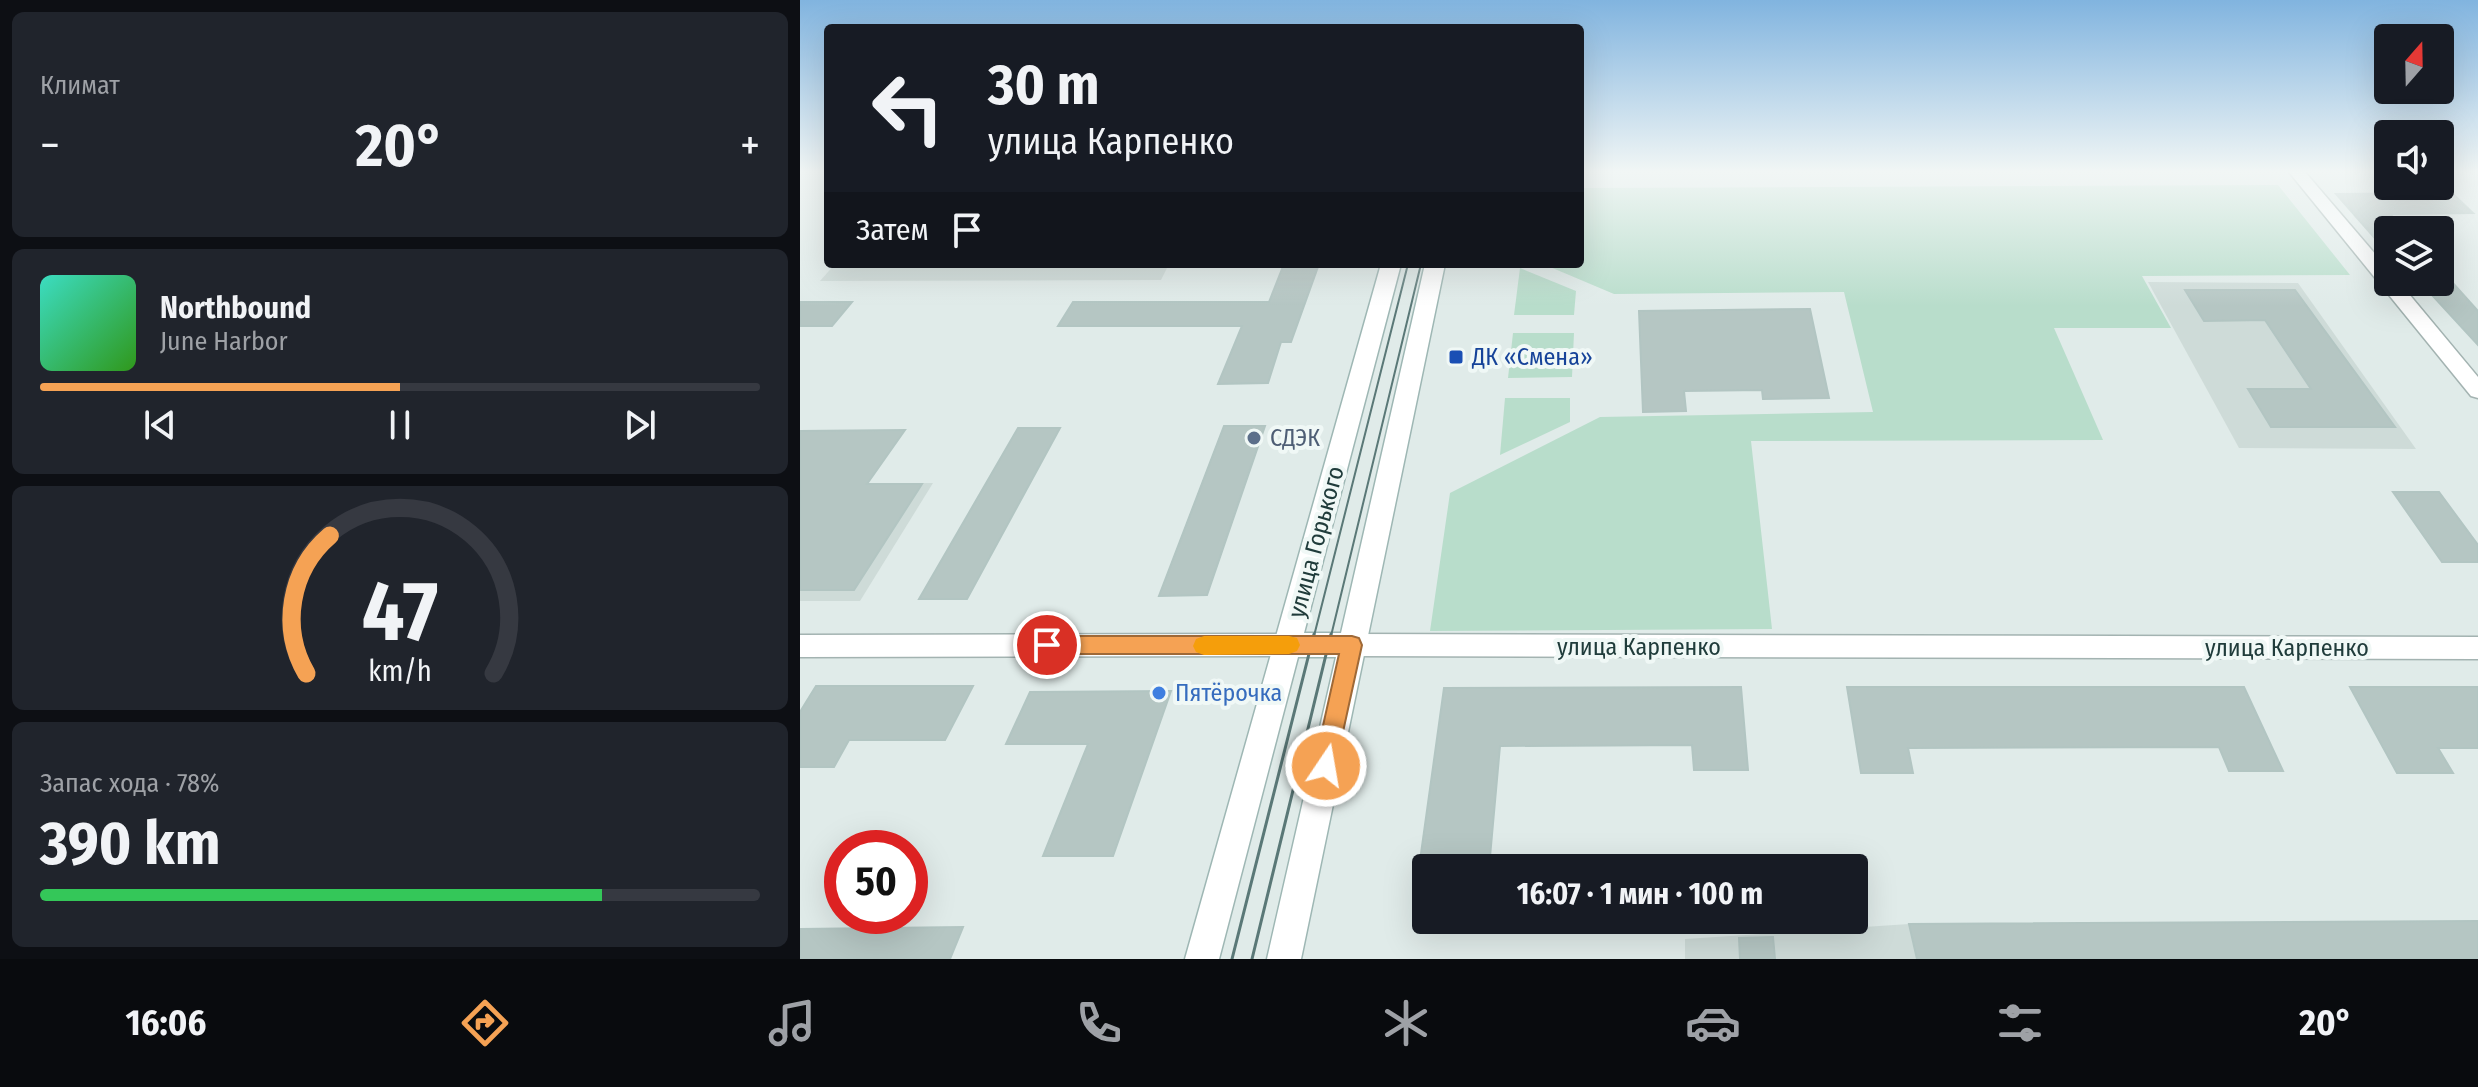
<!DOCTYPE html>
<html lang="ru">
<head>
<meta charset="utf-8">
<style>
  :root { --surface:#171b24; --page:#20242c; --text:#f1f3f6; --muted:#9ea1a6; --line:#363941; --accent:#f5a254 }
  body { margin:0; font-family:"Fira Sans Condensed",sans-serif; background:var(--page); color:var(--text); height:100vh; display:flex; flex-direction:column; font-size:30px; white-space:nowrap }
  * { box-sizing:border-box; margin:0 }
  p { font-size:26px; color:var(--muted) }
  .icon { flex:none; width:44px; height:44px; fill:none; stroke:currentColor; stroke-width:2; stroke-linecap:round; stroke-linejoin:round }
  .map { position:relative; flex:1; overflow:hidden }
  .details { display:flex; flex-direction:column; gap:12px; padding:12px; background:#0d0f14; width:800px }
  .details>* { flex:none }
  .guide { position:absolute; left:24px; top:24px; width:760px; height:244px; border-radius:8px; box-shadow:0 8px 32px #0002; background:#171b24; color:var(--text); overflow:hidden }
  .needle { width:52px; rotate:20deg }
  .buttons { position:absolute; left:1574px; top:24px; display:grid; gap:16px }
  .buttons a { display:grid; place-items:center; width:80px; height:80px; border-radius:8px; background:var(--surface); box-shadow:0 8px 32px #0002; font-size:40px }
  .speed { position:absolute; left:24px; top:830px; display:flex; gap:16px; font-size:40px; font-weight:700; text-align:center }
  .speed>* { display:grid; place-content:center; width:104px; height:104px; border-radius:50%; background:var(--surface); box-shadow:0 8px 32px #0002; line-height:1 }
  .speed .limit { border:12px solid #d22; background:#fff; color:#111 }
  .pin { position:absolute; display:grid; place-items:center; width:68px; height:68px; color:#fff; margin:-34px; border:4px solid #fff; border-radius:50%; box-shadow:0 2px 8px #0007 }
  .me { position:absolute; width:88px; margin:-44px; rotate:12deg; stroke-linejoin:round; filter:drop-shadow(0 0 6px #0008) }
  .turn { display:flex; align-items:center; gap:28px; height:168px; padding:0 32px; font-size:36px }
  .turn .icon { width:104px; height:104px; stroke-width:2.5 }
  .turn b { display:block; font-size:56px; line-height:68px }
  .then { display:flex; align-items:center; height:76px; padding:0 32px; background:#0003; gap:16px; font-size:30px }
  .big { font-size:60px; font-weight:700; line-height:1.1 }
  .details .card { flex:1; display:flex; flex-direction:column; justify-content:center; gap:12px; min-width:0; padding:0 28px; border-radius:12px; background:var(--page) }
  .details .dial { align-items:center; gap:0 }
  .dial svg { height:208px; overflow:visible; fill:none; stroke:var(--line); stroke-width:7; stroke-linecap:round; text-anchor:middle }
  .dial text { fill:var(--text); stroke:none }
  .song { display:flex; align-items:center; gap:24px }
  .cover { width:96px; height:96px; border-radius:12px; background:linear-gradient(135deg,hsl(170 70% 55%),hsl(110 70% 35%)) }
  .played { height:8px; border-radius:4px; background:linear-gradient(90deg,var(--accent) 50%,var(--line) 50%) }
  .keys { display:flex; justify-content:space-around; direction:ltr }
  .heat { display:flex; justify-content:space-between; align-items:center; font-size:44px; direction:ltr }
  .charge { height:12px; border-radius:6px; background:linear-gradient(90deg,#34c759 78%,var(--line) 0) }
  .trip { position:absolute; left:612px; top:854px; width:456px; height:80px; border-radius:8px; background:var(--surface); box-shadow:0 8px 32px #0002; font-weight:700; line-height:80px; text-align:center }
  .tab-bar { display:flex; height:128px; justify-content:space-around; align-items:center; background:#090b0e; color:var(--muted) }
  .tab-bar .icon { width:56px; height:56px }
  .tab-bar .on { color:var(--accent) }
  .tab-bar b { font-size:36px; color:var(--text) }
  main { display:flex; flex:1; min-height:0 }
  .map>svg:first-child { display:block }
  .built { fill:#cedbd8 }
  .green { fill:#b8ddcb }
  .building { fill:#b5c6c3; stroke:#b2c5c2; stroke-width:2 }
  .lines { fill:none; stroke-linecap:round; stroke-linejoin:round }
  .minor-casing { stroke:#a3b3b1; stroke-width:3 }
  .secondary-casing { stroke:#9eb7b4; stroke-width:3 }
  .minor { fill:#fff; fill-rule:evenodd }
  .secondary { fill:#fff; fill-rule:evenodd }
  .tram-far1 { stroke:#5a7877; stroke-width:2 }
  .tram { stroke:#5a7877; stroke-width:3 }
  .route { fill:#f5a254; stroke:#9f6937; stroke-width:2 }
  .slow { fill:#f59e0b }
  .transit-dot { fill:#1a4fb4; stroke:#f0f8f6; stroke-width:3 }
  .service-dot { fill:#5c6f8a; stroke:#f0f8f6; stroke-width:3 }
  .shop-dot { fill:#3f7fe0; stroke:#f0f8f6; stroke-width:3 }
  .labels { text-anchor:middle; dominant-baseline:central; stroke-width:8; stroke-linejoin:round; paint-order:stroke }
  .transit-label { font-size:24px; fill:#164399; stroke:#f0f8f6; text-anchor:start }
  .service-label { font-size:24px; fill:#4e5e75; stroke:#f0f8f6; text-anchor:start }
  .street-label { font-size:24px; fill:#203c3b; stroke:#f0f8f6 }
  .shop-label { font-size:24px; fill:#366cbe; stroke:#f0f8f6; text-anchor:start }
</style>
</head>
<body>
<main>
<section class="details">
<div class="card"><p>Климат</p>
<div class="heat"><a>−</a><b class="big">20°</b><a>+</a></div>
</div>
<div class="card">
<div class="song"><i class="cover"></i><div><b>Northbound</b><p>June Harbor</p></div></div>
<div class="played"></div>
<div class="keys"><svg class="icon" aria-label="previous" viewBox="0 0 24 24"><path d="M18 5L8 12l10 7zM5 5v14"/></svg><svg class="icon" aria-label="pause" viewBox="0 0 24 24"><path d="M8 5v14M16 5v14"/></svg><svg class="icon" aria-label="next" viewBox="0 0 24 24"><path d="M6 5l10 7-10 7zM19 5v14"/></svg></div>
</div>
<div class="card dial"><svg viewBox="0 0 100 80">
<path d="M14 69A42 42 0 1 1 86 69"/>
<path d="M14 69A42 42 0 0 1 23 16" stroke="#f5a254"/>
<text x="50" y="56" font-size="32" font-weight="700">47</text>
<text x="50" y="72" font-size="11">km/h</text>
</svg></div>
<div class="card"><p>Запас хода · 78%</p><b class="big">390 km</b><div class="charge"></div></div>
</section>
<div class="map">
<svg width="1678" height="959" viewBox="0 0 1678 959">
  <rect width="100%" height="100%" fill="#e0ebe9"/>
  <!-- built -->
  <g class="built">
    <path d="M35,264h334l-8,16 -341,1z"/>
    <path d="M1348,282l150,1 118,166 -177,-1z"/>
    <path d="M133,483l-73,118h-60v-117z"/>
    <path d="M1678,921v38h-793v-20l224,-15z"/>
  </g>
  <!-- green -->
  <g class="green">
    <path d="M1478,185l72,90 -208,1 29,52h-117l49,112 -352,1 21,188 -342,2 20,-138 150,-76 273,-5 -29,-120 -230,2 -71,-30h37v-76z"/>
    <path d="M720,268l56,23 -2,24h-60z"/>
    <path d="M713,333h61l-2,44 -64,1z"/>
    <path d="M705,398h65v24l-70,33z"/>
  </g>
  <!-- building -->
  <g class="building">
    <path d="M1652,193l21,20 -83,1 15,16h-17v23l-52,-59z"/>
    <path d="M484,264h35l-28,78h-10l-13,41 -50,1 24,-58h-184l15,-24h196z"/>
    <path d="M1620,282h32l26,29v34z"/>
    <path d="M1385,290h110l100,137h-124l-23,-38h63l-46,-69 -61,1z"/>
    <path d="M0,302h52l-20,24h-32z"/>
    <path d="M1010,309l19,89 -66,1 -1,-9 -78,1 2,20 -43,1 -4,-101z"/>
    <path d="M424,426h41l-58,169 -48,1z"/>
    <path d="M218,428h42l-93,171h-48z"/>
    <path d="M105,430l-38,54h55l-68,106h-54v-159z"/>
    <path d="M1593,492h46l39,53v17h-36z"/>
    <path d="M16,686h157l-28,54h-96l-15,27h-34v-55z"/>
    <path d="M941,687l7,83h-54l-2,-25 -192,1 -11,122h-70l25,-180z"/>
    <path d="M1047,687h397l39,84h-54l-10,-24 -311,1 5,25h-52z"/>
    <path d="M1550,687h128v61h-40l15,25h-56z"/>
    <path d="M371,691l-58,165h-70l45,-112h-82l24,-52z"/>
    <path d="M1678,921v38h-561l-8,-35z"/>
    <path d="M163,927l-13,32h-150v-30z"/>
    <path d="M973,937l2,22h-35l-1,-21z"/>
  </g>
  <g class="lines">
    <defs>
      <g id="minor">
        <path d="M1489,172h16l83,97v13h11l79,95v21l-7,-2z"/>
        <path d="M488,634l9,3 4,8 -4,8 -9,3 -488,1v-22z"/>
        <path d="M552,634l1126,3v22l-1126,-3 -9,-3 -4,-8 4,-8z"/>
      </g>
      <path id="secondary" d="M581,264h20l-97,369h37l84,-369h20l-144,695h-34l69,-302h-38l-79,302h-34z"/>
    </defs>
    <!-- minor casing -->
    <use href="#minor" class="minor-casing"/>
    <!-- secondary casing -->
    <use href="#secondary" class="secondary-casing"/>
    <!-- minor -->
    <use href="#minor" class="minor"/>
    <!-- secondary -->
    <use href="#secondary" class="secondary"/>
    <!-- tram-far1 -->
    <g class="tram-far1">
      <path d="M514,636l94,-372"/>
      <path d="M531,636l90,-372"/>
    </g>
    <!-- tram -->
    <g class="tram">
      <path d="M432,959l82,-325"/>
      <path d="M452,959l79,-325"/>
    </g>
  </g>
  <!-- sky -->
  <linearGradient id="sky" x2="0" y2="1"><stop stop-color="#81b4df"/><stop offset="0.56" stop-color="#f1f6f5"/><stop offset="1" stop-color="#f1f6f5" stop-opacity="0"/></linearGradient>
  <rect width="1678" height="306" fill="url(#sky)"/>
  <!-- route -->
  <path class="route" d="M247,636h305l7,2 3,7 -28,128 -8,4 -8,-4 -4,-7 25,-112h-292l-7,-2 -3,-7 3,-7z"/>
  <!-- slow -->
  <path class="slow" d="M404,636h85l8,2 3,7 -3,6 -8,3 -85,1 -8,-3 -3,-6 3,-7z"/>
  <!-- markers -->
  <rect class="transit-dot" x="648" y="349" width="16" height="16" rx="4"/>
  <circle class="service-dot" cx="454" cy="438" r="8"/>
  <circle class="shop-dot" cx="359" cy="693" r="8"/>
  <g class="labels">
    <!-- transit labels -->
    <g class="transit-label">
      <text x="672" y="357">ДК «Смена»</text>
    </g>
    <!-- service labels -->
    <g class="service-label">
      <text x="470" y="438">СДЭК</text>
    </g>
    <!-- street labels -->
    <g class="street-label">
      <text transform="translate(516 542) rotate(-75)">улица Горького</text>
      <text x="839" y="647">улица Карпенко</text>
      <text x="1487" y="648">улица Карпенко</text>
    </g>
    <!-- shop labels -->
    <g class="shop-label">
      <text x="375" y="693">Пятёрочка</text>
    </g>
  </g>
</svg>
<div class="buttons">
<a><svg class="needle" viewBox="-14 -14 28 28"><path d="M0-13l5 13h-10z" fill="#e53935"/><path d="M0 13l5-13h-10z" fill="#9ea1a6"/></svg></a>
<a><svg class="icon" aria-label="sound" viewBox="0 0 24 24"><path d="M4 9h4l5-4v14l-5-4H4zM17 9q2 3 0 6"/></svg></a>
<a><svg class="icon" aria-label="layers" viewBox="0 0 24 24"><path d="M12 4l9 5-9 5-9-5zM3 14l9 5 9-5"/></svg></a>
</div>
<div class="speed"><div class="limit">50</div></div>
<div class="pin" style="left:247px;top:645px;background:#d93025"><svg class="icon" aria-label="arrive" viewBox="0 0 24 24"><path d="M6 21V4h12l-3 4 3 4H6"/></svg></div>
<svg class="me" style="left:526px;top:766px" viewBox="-20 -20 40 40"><circle r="17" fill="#f5a254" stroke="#fff" stroke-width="3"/><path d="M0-11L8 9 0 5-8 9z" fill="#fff"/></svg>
<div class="trip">16:07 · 1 мин · 100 m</div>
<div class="guide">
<div class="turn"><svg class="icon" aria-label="left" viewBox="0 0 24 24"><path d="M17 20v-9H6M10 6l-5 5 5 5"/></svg><div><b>30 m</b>улица Карпенко</div></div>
<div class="then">Затем<svg class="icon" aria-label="arrive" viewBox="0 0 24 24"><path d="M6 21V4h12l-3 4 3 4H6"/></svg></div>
</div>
</div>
</main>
<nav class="tab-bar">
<b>16:06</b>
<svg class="icon on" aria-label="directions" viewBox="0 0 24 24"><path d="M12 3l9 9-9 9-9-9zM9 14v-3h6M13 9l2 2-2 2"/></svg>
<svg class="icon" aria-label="music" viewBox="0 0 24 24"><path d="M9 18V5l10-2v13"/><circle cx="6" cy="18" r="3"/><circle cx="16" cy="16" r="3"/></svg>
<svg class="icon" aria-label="phone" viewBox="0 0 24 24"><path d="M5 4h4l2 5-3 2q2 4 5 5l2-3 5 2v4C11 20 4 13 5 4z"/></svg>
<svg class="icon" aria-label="climate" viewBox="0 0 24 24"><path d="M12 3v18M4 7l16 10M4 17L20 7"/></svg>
<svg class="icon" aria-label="car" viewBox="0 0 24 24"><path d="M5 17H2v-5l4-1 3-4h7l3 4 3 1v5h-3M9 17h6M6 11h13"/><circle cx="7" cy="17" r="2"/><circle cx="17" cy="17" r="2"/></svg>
<svg class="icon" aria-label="filters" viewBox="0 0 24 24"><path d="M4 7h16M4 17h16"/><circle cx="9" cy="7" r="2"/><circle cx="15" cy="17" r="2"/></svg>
<b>20°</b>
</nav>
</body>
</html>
